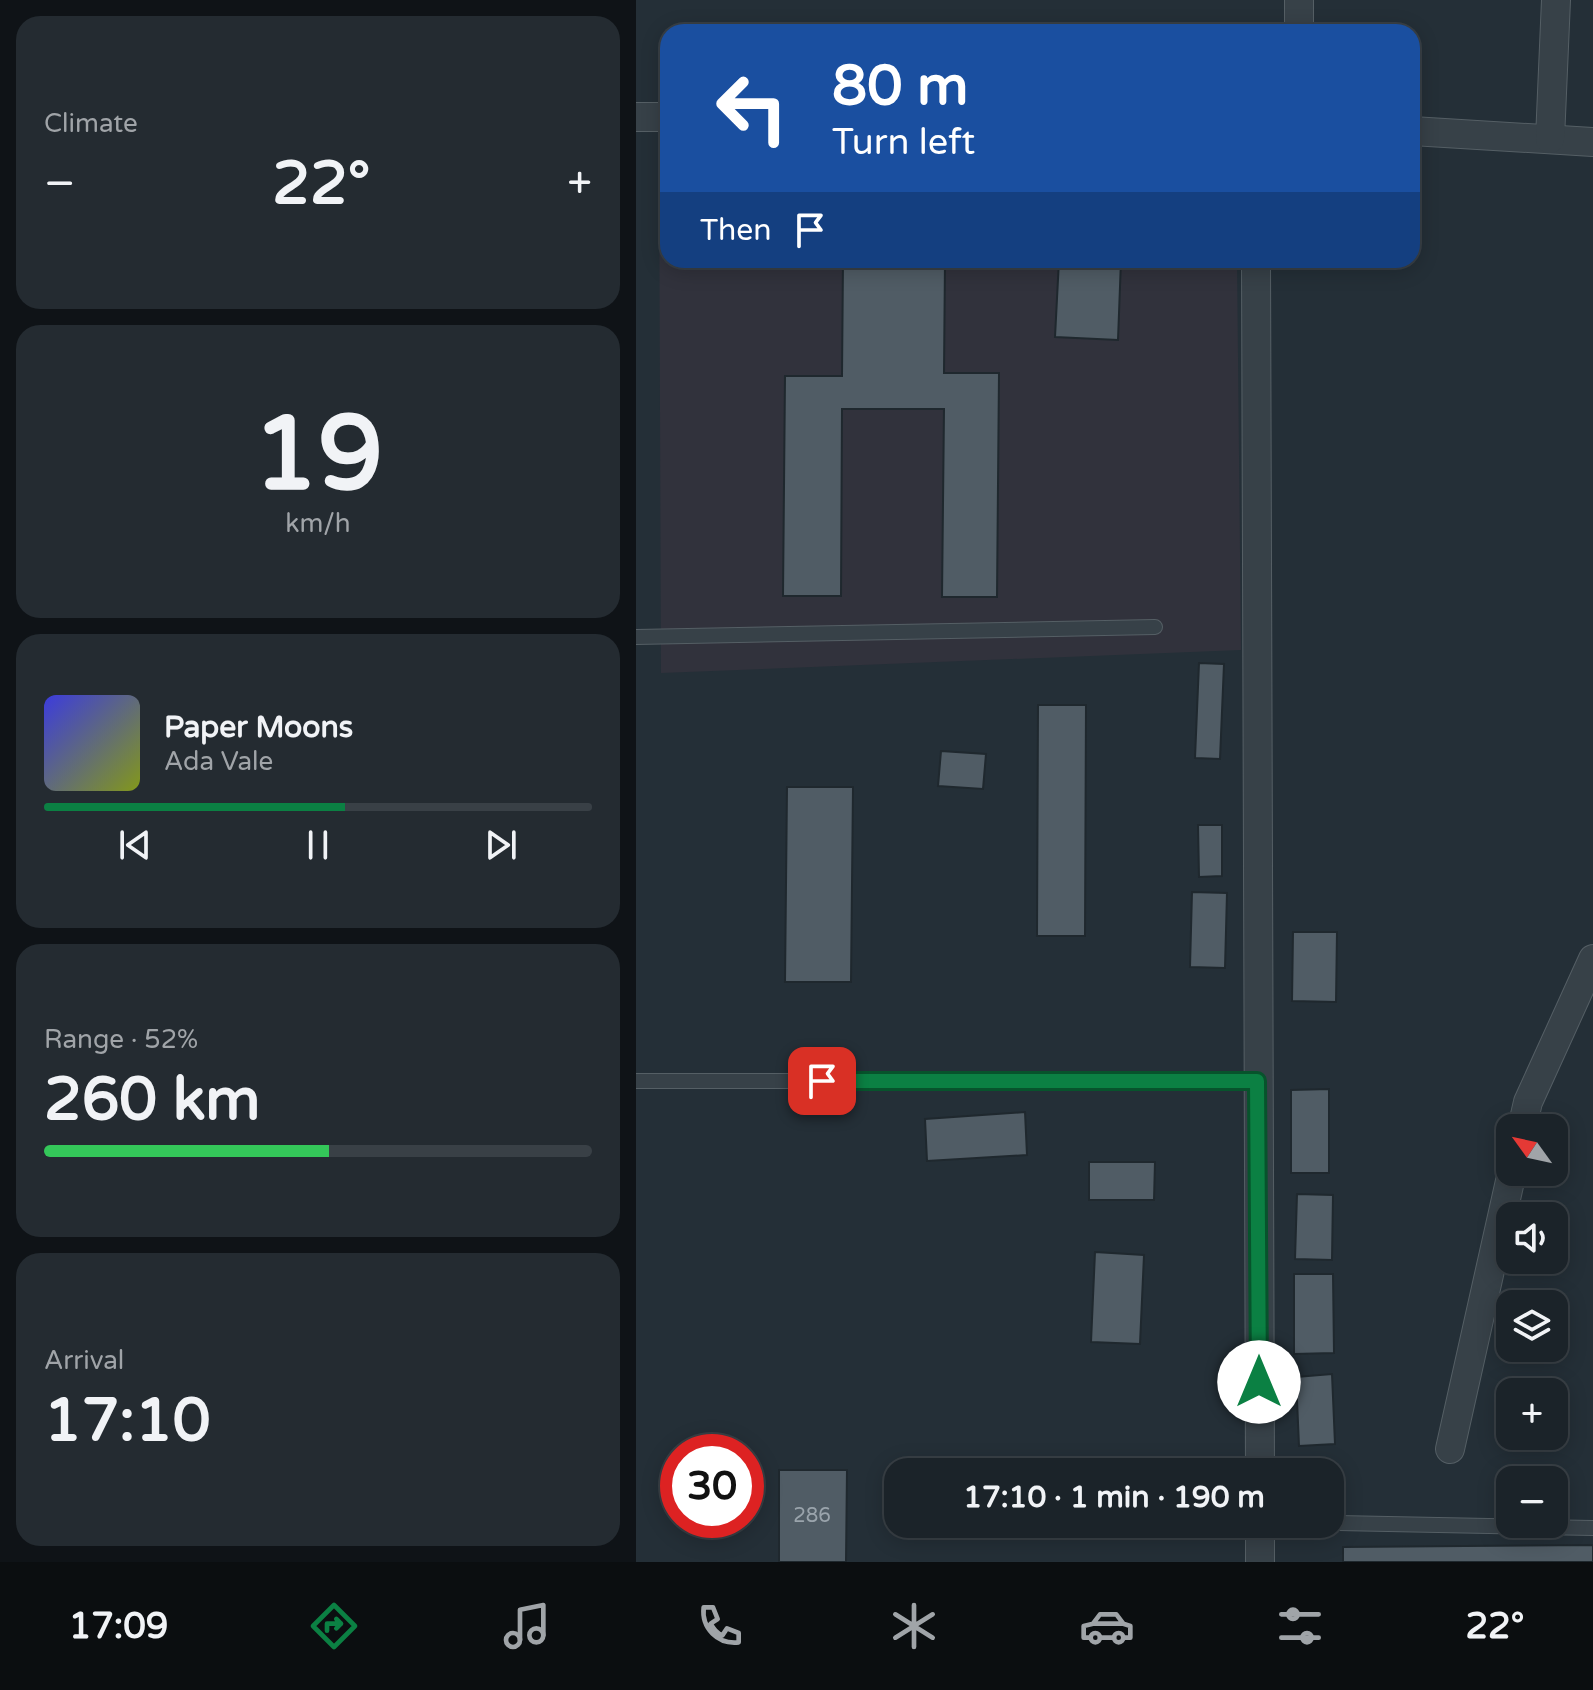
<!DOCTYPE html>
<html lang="en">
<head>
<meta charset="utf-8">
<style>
  :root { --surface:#1b2329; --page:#242b31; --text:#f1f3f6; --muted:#a0a4a8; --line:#394046; --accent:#0b8043 }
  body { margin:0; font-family:"Varela Round",sans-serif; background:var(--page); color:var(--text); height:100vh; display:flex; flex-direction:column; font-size:30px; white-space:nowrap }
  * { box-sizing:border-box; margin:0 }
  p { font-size:26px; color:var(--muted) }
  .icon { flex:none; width:44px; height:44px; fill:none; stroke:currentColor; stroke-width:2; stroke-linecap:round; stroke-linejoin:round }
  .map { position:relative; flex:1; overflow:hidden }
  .side { display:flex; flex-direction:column; gap:16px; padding:16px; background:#0f1317; width:636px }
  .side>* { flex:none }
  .guide { position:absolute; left:24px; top:24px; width:760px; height:244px; border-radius:24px; box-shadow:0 4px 20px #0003,0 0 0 2px var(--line); background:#1a4fa0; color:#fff; overflow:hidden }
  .needle { width:52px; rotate:303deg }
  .controls { position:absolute; left:860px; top:1114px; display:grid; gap:16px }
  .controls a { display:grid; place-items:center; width:72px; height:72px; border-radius:16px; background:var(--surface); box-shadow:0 4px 20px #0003,0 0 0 2px var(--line); font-size:40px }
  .speed { position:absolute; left:24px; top:1434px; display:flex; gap:16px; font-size:40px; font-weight:700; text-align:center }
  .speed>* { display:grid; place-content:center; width:104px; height:104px; border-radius:50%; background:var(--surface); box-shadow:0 4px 20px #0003,0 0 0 2px var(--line); line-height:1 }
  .speed .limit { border:12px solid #d22; background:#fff; color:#111 }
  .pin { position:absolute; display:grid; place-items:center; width:68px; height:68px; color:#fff; margin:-34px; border-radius:16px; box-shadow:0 4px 12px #0006 }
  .me { position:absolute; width:88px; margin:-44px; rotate:0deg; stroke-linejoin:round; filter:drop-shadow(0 0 6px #0008) }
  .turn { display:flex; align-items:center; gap:28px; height:168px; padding:0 40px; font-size:36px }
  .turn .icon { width:104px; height:104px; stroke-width:2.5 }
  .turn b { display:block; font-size:56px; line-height:68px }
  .then { display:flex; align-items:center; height:76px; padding:0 40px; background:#0003; gap:16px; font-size:30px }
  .big { font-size:60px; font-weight:800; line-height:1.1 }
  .side .widget { flex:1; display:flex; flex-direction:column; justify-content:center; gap:12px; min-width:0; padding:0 28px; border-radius:24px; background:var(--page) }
  .side .dial { align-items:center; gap:0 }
  .dial b { font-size:104px; line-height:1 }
  .song { display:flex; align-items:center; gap:24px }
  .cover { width:96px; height:96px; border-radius:12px; background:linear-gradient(135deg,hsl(240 70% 55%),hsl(70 70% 35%)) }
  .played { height:8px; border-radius:4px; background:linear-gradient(90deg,var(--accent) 55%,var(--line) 55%) }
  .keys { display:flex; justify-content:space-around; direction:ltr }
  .heat { display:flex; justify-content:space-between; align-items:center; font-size:44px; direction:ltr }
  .charge { height:12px; border-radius:6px; background:linear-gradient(90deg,#34c759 52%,var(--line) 0) }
  .trip { position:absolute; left:248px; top:1458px; width:460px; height:80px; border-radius:24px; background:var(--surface); box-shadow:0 4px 20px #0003,0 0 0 2px var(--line); font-weight:800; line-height:80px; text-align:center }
  .dock { display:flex; height:128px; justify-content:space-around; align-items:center; background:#0b0e10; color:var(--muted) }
  .dock .icon { width:56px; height:56px }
  .dock .on { color:var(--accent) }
  .dock b { font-size:36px; color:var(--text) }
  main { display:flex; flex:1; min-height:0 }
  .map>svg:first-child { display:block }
  .medical { fill:#31323c }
  .building { fill:#505c65; stroke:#1f282e; stroke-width:2 }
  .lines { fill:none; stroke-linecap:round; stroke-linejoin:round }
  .lane-casing { stroke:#555f65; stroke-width:16 }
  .street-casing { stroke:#555f65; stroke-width:30 }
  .lane { stroke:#374148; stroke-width:14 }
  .street { stroke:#374148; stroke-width:28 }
  .route-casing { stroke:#07532c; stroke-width:20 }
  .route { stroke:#0b8043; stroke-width:14 }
  .labels { text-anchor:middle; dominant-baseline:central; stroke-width:8; stroke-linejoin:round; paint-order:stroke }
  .number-label { font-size:20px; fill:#9aa4ac }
</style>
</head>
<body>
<main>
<section class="side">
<div class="widget"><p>Climate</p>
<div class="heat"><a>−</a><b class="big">22°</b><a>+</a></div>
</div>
<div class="widget dial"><b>19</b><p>km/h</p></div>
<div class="widget">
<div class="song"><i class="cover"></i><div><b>Paper Moons</b><p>Ada Vale</p></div></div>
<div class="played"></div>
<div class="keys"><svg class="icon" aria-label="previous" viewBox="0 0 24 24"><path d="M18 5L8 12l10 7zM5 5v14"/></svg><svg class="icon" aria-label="pause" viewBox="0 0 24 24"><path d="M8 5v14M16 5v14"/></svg><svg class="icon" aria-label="next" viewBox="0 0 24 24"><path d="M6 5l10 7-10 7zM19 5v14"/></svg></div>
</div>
<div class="widget"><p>Range · 52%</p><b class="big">260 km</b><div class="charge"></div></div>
<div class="widget"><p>Arrival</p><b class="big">17:10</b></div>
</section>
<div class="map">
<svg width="957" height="1562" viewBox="0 0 957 1562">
  <rect width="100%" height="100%" fill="#242f37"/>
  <!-- medical -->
  <path class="medical" d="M23,147h9v113h569l4,390 -580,23z"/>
  <!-- building -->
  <g class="building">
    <path d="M207,260h102l-1,113h55l-2,224h-55l2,-188h-102l-1,187h-58l2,-220h57z"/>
    <path d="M423,260h62l-3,80 -63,-3z"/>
    <path d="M563,663l25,1 -4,95 -25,-1z"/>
    <path d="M402,705h48l-1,231h-48z"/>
    <path d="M305,751l45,3 -3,35 -45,-3z"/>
    <path d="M151,787h66l-2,195h-66z"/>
    <path d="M562,825h24v51l-23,1z"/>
    <path d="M556,892l35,1 -2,75 -35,-1z"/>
    <path d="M657,932h44l-1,70 -44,-1z"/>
    <path d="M693,1089v84h-38v-83z"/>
    <path d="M389,1112l2,43 -100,6 -2,-42z"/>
    <path d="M453,1162h66l-1,38h-65z"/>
    <path d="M661,1194l36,1 -1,65 -37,-1z"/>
    <path d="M459,1252l49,3 -4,89 -49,-2z"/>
    <path d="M658,1274h39l1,79 -40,1z"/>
    <path d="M696,1374l3,70 -36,2 -3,-69z"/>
    <path d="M143,1470h68l-1,92h-67z"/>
    <path d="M957,1545v17h-250v-15z"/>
  </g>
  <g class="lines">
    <defs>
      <g id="lane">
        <path d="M0,637l519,-10"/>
        <path d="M0,1081h621"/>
        <path d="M702,1523l255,5"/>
      </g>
      <g id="street">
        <path d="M663,0v32"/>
        <path d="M0,117h32"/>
        <path d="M776,131l181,11"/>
        <path d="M914,139l6,-139"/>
        <path d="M620,260l4,1212"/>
        <path d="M886,1128l6,-26 65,-143"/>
        <path d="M814,1449l62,-277"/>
        <path d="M624,1524v38"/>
      </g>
    </defs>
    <!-- lane casing -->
    <use href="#lane" class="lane-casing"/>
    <!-- street casing -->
    <use href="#street" class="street-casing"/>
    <!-- lane -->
    <use href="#lane" class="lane"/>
    <!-- street -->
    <use href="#street" class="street"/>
  </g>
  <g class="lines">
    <defs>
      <path id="route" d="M186,1081h435l2,301"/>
    </defs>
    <!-- route casing -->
    <use href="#route" class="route-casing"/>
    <!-- route -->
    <use href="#route" class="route"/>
  </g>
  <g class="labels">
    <!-- number labels -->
    <g class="number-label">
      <text x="176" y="1516">286</text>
    </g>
  </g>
</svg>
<div class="controls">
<a><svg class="needle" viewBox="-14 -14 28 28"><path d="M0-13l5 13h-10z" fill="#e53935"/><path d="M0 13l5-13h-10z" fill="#a0a4a8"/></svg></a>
<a><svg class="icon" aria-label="sound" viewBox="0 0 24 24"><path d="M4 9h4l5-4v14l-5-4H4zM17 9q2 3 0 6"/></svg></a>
<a><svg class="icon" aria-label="layers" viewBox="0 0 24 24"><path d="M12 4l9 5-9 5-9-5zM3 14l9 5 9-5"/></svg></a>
<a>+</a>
<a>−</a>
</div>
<div class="speed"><div class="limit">30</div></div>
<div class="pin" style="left:186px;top:1081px;background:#d93025"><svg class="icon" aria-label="arrive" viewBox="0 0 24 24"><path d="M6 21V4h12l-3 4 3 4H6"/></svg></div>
<svg class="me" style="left:623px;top:1382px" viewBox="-20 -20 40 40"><circle r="19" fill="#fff"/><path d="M0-13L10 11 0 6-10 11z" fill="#0b8043"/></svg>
<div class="trip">17:10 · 1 min · 190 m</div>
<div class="guide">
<div class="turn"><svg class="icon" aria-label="left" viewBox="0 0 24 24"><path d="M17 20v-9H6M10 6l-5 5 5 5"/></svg><div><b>80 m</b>Turn left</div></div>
<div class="then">Then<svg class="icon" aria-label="arrive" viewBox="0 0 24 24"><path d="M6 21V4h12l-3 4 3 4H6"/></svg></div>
</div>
</div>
</main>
<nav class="dock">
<b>17:09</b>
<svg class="icon on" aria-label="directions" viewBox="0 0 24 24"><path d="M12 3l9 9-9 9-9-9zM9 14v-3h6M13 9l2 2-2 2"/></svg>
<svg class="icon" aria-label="music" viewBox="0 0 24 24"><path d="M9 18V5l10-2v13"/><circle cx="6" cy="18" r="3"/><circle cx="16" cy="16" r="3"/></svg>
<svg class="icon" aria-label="phone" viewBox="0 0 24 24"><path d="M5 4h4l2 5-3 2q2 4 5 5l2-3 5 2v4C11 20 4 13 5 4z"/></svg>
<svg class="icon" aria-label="climate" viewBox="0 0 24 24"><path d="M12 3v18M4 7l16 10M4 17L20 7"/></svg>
<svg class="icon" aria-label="car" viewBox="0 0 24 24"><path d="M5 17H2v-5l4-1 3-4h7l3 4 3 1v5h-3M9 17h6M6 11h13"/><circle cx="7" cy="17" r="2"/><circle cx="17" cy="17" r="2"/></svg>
<svg class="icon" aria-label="filters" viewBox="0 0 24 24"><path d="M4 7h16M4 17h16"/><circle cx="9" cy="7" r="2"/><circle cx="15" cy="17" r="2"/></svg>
<b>22°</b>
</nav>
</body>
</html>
